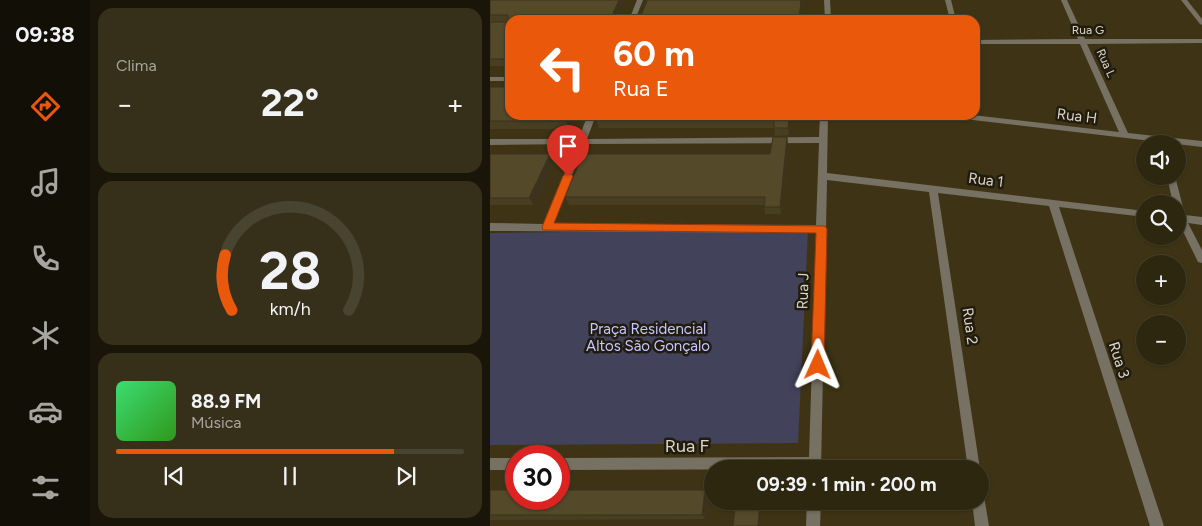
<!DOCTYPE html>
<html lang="pt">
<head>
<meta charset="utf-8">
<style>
  :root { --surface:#2e2710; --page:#362f19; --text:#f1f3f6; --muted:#a7a59f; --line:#494430; --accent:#ea580c }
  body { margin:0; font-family:Figtree,sans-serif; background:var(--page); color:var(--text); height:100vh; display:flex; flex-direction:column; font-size:19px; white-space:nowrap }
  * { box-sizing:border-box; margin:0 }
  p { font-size:16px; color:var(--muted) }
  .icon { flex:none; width:28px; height:28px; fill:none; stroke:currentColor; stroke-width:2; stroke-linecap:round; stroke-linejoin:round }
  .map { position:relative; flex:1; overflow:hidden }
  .side { display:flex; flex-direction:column; gap:8px; padding:8px; background:#191509; width:400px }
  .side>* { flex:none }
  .hud { position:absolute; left:15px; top:15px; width:475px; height:105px; border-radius:15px; box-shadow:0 1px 4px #0004,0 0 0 1px var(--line); background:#ea580c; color:#fff; overflow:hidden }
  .controls { position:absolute; left:646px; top:135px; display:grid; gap:10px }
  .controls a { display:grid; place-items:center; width:50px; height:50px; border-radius:50%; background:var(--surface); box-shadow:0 1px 4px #0004,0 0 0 1px var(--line); font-size:25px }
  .speed { position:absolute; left:15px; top:445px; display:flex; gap:10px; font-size:25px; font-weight:700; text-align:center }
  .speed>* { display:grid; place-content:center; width:65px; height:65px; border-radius:50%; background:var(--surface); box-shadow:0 1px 4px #0004,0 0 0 1px var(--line); line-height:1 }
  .speed .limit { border:8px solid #d22; background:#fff; color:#111 }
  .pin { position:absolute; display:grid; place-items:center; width:42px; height:42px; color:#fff; margin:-51px -21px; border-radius:50% 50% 50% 0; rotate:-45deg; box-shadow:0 0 5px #0007 }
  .pin .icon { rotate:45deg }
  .me { position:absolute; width:55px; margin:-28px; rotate:1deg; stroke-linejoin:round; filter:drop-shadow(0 0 4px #0008) }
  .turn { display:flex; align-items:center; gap:18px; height:105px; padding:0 25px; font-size:22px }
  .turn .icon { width:65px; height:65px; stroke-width:2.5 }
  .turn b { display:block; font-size:35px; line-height:42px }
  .big { font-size:38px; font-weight:700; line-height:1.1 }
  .side .widget { flex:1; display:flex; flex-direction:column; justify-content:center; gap:8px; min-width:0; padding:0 18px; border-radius:15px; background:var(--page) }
  .side .dial { align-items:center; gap:0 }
  .dial svg { height:130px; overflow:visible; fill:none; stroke:var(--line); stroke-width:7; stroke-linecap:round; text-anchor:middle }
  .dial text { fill:var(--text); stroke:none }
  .song { display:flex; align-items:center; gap:15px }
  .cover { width:60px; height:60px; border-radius:8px; background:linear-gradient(135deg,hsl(140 70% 55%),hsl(110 70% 35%)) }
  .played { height:5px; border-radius:2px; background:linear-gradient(90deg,var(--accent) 80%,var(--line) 80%) }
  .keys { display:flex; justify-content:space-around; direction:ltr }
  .heat { display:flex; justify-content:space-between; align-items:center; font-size:28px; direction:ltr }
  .trip { position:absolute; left:214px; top:460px; width:285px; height:50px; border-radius:25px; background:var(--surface); box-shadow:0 1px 4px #0004,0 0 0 1px var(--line); font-weight:700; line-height:50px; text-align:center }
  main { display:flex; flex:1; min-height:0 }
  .dock { display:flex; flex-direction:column; width:90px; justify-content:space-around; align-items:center; background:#121006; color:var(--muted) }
  .dock .icon { width:35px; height:35px }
  .dock .active { color:var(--accent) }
  .dock b { font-size:22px; color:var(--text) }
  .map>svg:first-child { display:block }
  .green { fill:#42435b }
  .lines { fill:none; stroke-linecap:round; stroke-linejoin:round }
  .minor { fill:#767163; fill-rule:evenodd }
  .wall { fill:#483f23 }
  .shaded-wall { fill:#3b331d }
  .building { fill:#544929; stroke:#3b331d }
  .route { fill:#ea580c; stroke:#983908 }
  .labels { text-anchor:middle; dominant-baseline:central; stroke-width:5; stroke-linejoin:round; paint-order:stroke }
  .far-street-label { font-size:12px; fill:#dbd5c4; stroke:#211c0f }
  .street-label { font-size:15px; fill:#dbd5c4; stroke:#211c0f }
  .park-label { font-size:15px; fill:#c5c7ff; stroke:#211c0f }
  .near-street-label { font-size:18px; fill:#dbd5c4; stroke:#211c0f }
</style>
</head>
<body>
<main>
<nav class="dock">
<b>09:38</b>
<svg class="icon active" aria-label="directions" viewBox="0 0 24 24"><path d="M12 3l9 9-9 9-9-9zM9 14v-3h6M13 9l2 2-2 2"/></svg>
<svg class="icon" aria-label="music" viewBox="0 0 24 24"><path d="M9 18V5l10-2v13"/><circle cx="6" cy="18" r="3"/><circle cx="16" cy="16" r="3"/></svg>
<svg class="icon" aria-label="phone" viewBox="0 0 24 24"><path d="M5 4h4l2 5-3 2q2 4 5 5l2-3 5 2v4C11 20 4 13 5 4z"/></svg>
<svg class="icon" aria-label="climate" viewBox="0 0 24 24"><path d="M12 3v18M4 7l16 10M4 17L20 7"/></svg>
<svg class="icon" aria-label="car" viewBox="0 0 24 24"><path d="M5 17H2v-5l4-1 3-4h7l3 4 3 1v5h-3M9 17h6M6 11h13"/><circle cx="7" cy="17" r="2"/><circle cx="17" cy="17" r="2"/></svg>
<svg class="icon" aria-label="filters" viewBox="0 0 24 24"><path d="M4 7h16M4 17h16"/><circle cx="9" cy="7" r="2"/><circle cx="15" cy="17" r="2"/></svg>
</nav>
<section class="side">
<div class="widget"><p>Clima</p>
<div class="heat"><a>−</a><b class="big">22°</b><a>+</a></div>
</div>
<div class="widget dial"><svg viewBox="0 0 100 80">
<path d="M14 69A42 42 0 1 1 86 69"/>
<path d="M14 69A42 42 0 0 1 10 35" stroke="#ea580c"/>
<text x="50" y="56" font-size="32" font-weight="700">28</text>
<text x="50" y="72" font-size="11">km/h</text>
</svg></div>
<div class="widget">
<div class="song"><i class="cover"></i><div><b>88.9 FM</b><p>Música</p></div></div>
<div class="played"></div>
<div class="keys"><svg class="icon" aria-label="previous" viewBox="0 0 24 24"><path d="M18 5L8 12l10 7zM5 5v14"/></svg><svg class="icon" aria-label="pause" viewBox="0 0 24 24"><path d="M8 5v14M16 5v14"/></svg><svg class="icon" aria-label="next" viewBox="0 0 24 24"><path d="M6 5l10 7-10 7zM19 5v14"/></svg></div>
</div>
</section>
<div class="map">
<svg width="712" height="526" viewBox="0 0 712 526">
  <rect width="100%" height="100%" fill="#3e3415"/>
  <!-- green -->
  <path class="green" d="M318,229l-10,214 -308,2v-212z"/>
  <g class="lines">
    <!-- minor -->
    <g class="minor">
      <path d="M147,0h6l-8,20h-6z"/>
      <path d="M334,0h6l1,20h-6z"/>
      <path d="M455,0h6l5,20h-6z"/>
      <path d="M571,0h6l18,39h117v4l-115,1 41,89 74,8v6l-255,-30 -1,-2h26l147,17 -39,-88h-105v-4l103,-1z"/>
      <path d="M691,0h6l15,19v6l-2,-1z"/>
      <rect x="0" y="77" width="20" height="4"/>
      <path d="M98,115h8l-9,24 232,-2 1,-22h8l-1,58 318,38v6l-86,-10 105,319h-14l-101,-320 -111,-13 42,276h-12l-39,-277 -102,-12 -6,289 -262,1v-12l250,-1 7,-224 -326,-2v-8l54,1 32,-80 -86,1v-6h88zM329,143l-3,82 -263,-1 31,-80z"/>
      <path d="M677,176h8l10,39 17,2v8l-14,-2 14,27v13l-4,-1 -20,-41v-17h-5z"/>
      <rect x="0" y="458" width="26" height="12"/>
      <path d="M490,495l4,1 5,30h-14l-3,-25h8z"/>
      <path d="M317,501h14l-1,25h-14z"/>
    </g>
  </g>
  <!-- wall -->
  <g class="wall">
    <path d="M0,0h134l-8,20h-106v46h-20z"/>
    <path d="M0,87l86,28 -7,14h-79z"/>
    <path d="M108,115h193l-2,20 -14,1 -1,-8h-175l-3,-8z"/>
    <path d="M297,137l1,8 -7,69h-16l-1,-9h-195l-4,-8 205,-43z"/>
    <path d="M0,154h60l4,8 -20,43h-44z"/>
    <path d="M0,490h215l3,5 -3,24 -215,1z"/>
  </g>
  <!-- shaded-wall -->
  <g class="shaded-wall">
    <path d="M129,0h5l-8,20h-6z"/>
    <path d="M311,0h1l-2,20h-1z"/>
    <path d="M78,115h8l-7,14 -3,-8z"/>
    <path d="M299,115h2l-2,20 -1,-7z"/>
    <path d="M297,137l1,8 -7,69 -1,-7z"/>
    <path d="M60,154l4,8 -20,43 -5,-7z"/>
    <path d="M215,490l3,5 -3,24 -3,-4z"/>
    <path d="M270,501h2l-2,25h-2z"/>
  </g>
  <!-- building -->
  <g class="building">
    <path d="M0,0h129l-9,20h-100v39h-20v-37h16l2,-2v-5h-18z"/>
    <path d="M155,0h156l-2,20h-160l8,-19z"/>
    <path d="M0,87h20v28h58l-2,6h-76z"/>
    <path d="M108,115h191l-1,13h-14v-8h-178z"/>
    <path d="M283,137h14l-7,70h-16l1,-10h-200l18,-43h187z"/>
    <path d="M0,154h60l-21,44h-39z"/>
    <path d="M0,490h26v9h43v-9h146l-3,25h-212z"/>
    <path d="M246,501h24l-2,25h-25z"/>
  </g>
  <!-- route -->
  <path class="route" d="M78,172l5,4 -19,47 271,3 2,3 -3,136 -2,4 -4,2 -5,-2 -2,-4 5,-132 -273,-3 -1,-3 21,-51z"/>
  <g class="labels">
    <!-- far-street labels -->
    <g class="far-street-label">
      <text x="598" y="30">Rua G</text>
      <text transform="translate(616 63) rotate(66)">Rua L</text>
    </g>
    <!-- street labels -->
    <g class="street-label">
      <text transform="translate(587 116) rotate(7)">Rua H</text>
      <text transform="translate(496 180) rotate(7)">Rua 1</text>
      <text transform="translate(313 291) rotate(-88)">Rua J</text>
      <text transform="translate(480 326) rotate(82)">Rua 2</text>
      <text transform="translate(629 360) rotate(72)">Rua 3</text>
    </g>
    <!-- park labels -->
    <g class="park-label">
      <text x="158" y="329">Praça Residencial<tspan x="158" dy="17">Altos São Gonçalo</tspan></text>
    </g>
    <!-- near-street labels -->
    <g class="near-street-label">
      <text x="197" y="446">Rua F</text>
    </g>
  </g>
</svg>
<div class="controls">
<a><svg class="icon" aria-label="sound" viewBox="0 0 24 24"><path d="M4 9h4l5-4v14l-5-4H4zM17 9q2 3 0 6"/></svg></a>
<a><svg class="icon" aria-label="search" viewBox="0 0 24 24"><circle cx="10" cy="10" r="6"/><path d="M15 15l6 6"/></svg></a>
<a>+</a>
<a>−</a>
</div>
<div class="speed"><div class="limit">30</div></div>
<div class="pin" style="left:78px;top:176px;background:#d93025"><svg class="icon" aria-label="arrive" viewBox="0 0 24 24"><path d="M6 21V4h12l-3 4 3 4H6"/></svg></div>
<svg class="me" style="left:328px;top:365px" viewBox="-20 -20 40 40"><path d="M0-17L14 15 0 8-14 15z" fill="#ea580c" stroke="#fff" stroke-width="4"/></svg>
<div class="trip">09:39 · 1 min · 200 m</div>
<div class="hud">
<div class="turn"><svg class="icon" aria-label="left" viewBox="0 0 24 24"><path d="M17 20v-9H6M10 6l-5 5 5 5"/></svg><div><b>60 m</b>Rua E</div></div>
</div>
</div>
</main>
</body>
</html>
